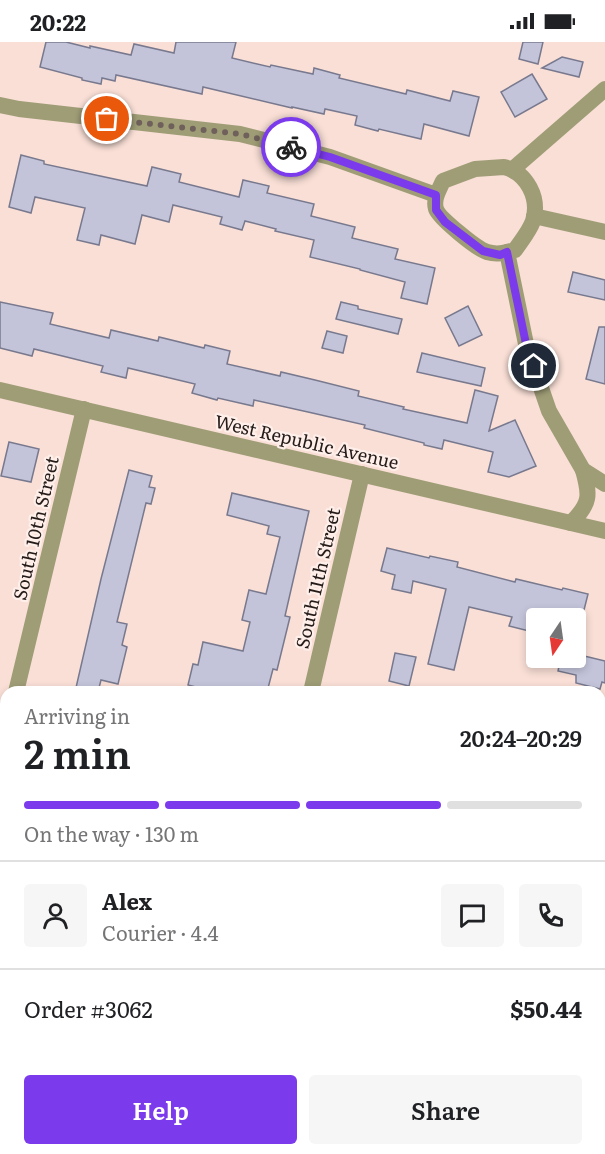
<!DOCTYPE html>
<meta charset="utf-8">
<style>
:root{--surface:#fff;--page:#f6f6f6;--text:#202124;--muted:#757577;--line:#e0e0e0;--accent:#7c3aed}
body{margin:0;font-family:Literata,serif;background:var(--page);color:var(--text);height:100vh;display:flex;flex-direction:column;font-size:22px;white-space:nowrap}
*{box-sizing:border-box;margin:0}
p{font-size:20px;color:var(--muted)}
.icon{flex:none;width:33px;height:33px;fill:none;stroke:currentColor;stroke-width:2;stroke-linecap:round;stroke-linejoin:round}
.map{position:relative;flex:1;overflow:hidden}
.side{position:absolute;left:0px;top:644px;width:606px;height:470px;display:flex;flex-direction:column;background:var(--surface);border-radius:18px 18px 0 0;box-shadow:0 3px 9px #0003}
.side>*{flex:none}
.needle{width:39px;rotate:193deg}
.controls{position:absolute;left:526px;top:566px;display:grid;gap:12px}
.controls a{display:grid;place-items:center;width:60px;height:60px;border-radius:6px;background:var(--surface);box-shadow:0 3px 9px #0003;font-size:30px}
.pin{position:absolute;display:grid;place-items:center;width:51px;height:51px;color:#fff;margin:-26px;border:3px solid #fff;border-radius:50%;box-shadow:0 2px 6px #0007}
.courier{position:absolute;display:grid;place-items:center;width:60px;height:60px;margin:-30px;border:4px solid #7c3aed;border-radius:50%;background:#fff;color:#222;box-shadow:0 2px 8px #0007}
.overview em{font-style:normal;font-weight:600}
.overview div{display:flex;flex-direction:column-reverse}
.overview{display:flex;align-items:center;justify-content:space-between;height:102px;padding:0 24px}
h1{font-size:39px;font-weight:600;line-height:45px}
.bar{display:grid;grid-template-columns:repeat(4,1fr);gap:9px 6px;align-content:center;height:72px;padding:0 24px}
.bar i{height:8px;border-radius:4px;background:var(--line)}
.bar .selected{background:var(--accent)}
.bar p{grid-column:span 4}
.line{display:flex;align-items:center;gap:15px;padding:0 24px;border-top:2px solid var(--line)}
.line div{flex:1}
.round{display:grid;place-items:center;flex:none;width:63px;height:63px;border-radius:6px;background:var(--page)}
.primary-button{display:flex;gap:12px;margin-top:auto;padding:12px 24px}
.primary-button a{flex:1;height:69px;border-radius:6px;background:var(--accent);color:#fff;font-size:24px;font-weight:600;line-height:69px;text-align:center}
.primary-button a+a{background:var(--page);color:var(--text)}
.status{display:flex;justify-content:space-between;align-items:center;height:42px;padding:0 30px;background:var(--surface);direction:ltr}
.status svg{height:16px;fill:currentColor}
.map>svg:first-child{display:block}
.building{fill:#c3c4da;stroke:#78798e;stroke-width:1.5}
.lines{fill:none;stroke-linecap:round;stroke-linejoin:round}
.minor{stroke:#9f9d76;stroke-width:16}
.tertiary{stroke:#9f9d76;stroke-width:16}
.done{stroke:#6f605b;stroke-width:6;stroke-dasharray:0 10.8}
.route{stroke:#7c3aed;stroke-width:8}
.labels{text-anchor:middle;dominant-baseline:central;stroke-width:4.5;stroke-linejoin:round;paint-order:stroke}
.street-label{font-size:18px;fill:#251c19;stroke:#ffefea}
</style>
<div class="status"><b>20:22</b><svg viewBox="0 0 49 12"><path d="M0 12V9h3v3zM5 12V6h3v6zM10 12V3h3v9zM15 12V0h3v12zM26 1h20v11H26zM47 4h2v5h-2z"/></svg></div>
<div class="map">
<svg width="605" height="1112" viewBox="0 0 605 1112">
<rect width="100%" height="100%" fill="#f9dfd6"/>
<g class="building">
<path d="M 46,0 L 66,0 L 90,6 L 90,4 L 131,13 L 134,2 L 174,11 L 176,0 L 236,0 L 232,16 L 270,25 L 271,23 L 313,32 L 314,26 L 340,33 L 339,36 L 406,52 L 407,48 L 450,59 L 453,49 L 479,55 L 469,94 L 424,82 L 421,97 L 379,87 L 378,89 L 355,83 L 357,74 L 325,67 L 324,72 L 292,65 L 292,66 L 203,45 L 202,52 L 116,33 L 115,39 L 102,36 L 101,42 L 82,38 L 82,36 L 40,25 Z"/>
<path d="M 523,0 L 543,0 L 538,22 L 519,17 Z"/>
<path d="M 562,15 L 583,20 L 579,35 L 542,26 Z"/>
<path d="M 532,32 L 547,57 L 515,75 L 501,50 Z"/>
<path d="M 21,113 L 44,119 L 44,122 L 147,144 L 152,125 L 181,132 L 179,140 L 239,155 L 243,138 L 269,144 L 267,151 L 314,162 L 311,174 L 355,185 L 352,196 L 398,207 L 395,217 L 435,226 L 427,262 L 401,256 L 405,240 L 360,228 L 360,227 L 310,215 L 314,198 L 275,189 L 276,187 L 245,179 L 242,188 L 220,182 L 222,175 L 173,163 L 169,180 L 142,173 L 135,202 L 101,193 L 99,203 L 77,198 L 85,166 L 35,155 L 31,171 L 9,165 Z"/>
<path d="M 573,230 L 605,238 L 605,258 L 568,250 Z"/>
<path d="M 0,260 L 53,271 L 50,282 L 109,296 L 111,288 L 158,299 L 159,295 L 204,306 L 205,303 L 230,309 L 227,322 L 280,334 L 281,330 L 315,338 L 359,349 L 358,354 L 404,365 L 403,367 L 467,381 L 475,348 L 498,354 L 489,389 L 515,378 L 536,424 L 509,435 L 488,430 L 493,410 L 444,398 L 442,407 L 424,403 L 424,401 L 364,386 L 365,383 L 308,370 L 254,358 L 253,364 L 218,356 L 217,358 L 192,351 L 195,342 L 128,326 L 126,336 L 101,330 L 103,324 L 34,307 L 32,314 L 0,306 Z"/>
<path d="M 341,260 L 358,264 L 358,267 L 402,277 L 398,292 L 336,277 Z"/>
<path d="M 468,264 L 482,293 L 459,304 L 445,276 Z"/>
<path d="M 599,285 L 605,285 L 605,342 L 586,337 Z"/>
<path d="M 327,289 L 347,294 L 343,311 L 322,306 Z"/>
<path d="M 422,311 L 485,326 L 481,344 L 417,330 Z"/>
<path d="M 9,400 L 39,407 L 31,440 L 1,434 Z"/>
<path d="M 129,428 L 152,434 L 149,445 L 155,446 L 151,462 L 146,461 L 117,580 L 127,582 L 122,603 L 127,605 L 118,642 L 101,638 L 98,650 L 75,650 L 101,537 Z"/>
<path d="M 232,451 L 309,469 L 285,574 L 290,575 L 277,628 L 273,627 L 267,650 L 215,650 L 188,643 L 193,622 L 198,623 L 203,600 L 243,609 L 250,580 L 242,578 L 249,548 L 266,552 L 280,495 L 267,492 L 269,484 L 227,473 Z"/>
<path d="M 387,506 L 429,516 L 430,514 L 458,520 L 457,525 L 515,540 L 516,537 L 562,548 L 563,546 L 588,552 L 582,576 L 537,576 L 537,591 L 509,584 L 512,575 L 469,565 L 454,628 L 428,622 L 446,547 L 413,539 L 411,551 L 392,547 L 395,533 L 381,529 Z"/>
<path d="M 395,611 L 416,615 L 409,644 L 389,639 Z"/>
<path d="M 576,612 L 605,619 L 605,641 L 602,640 L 600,647 L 576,641 L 576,633 L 558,629 L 561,615 L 576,615 Z"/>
</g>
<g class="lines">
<g class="minor">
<path d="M 0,63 L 19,67 L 240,92 L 330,115 L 436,153"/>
<path d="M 504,125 C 527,131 540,156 533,179 C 529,190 521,199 515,208 C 504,211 497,213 487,210 C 477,207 439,176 436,167 C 433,157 439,148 443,139 L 475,127 Z"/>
<path d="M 513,127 L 605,47"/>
<path d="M 534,174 L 605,190"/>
<path d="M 507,210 L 526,302 L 549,369 L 583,428 L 605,442"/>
<path d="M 571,481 C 591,461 590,453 583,428"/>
<path d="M 16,650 L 84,367"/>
<path d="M 311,650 L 362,432"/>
<path d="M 0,718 L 6,693"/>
<path d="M 0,967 L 6,968"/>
<path d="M 588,1107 L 605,1111"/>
<path d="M 200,1112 L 201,1107"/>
</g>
<path class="tertiary" d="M 0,348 L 605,489"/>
</g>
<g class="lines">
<path class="done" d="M 107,77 L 240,92 L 291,105"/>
<path class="route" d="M 291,105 L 330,115 L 436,153 L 436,168 L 445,180 L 483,209 L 500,213 L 507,210 L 526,302 L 534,324"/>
</g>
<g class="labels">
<g class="street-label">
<text transform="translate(307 399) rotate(13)">West Republic Avenue</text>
<text transform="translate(35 486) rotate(-77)">South 10th Street</text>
<text transform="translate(317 536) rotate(-77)">South 11th Street</text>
</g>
</g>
</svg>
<div class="controls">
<a><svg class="needle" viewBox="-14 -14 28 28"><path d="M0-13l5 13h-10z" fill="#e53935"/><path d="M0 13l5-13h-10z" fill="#757577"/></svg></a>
</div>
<div class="pin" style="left:107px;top:77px;background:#ea580c"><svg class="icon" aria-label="bag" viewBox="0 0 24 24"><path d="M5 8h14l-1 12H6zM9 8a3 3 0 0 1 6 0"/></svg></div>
<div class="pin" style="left:534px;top:324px;background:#1f2937"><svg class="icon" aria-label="home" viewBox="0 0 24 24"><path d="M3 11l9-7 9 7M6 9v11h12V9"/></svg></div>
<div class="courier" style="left:291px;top:105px"><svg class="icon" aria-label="bike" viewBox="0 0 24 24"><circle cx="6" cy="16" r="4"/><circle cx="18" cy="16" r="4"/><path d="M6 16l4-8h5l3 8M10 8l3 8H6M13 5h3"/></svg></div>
<section class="side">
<div class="overview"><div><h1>2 min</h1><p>Arriving in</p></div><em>20:24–20:29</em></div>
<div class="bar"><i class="selected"></i><i class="selected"></i><i class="selected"></i><i></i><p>On the way · 130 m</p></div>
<div class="line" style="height:108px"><a class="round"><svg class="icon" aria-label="person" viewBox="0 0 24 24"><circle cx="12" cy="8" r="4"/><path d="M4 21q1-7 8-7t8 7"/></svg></a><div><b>Alex</b><p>Courier · 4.4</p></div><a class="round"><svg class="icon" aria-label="chat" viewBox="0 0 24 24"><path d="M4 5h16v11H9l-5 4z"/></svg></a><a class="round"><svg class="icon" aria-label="phone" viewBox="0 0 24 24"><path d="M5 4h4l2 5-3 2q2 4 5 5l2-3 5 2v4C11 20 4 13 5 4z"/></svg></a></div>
<div class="line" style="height:78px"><div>Order #3062</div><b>$50.44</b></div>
<div class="primary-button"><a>Help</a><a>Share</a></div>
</section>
</div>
